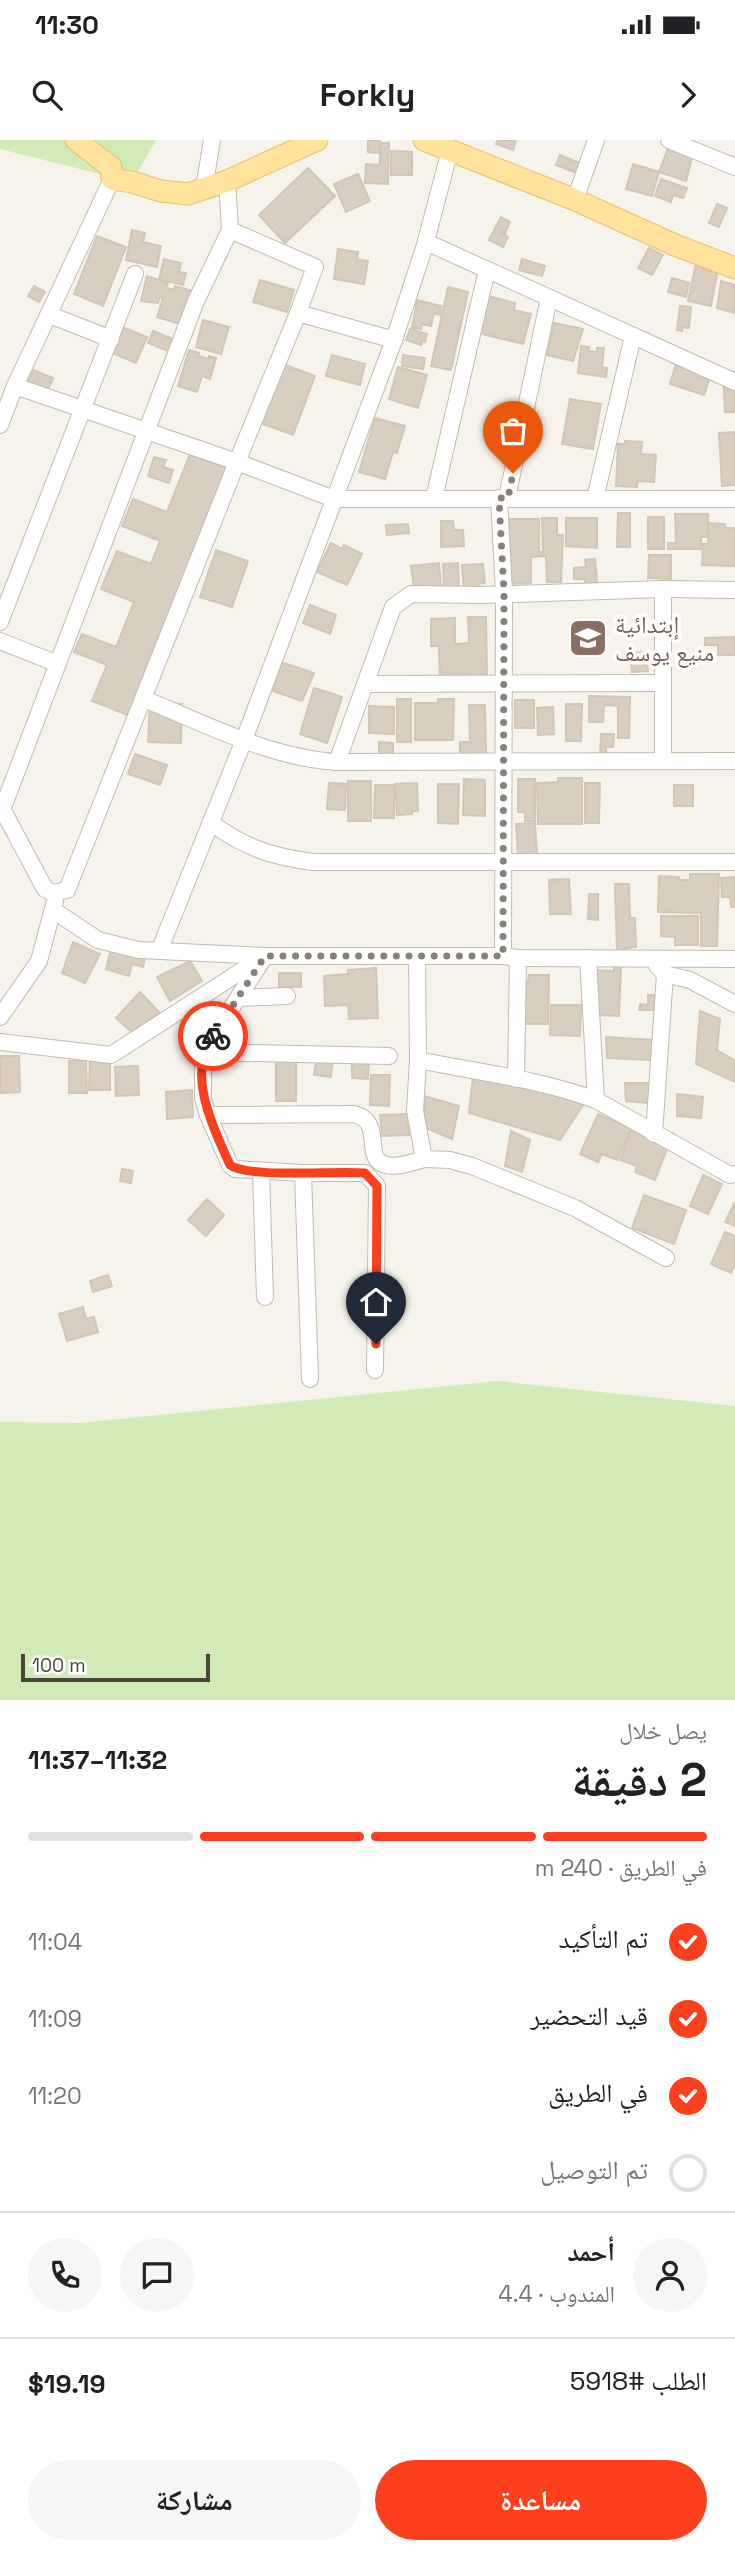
<!DOCTYPE html>
<html lang="ar">
<meta charset="utf-8">
<style>
:root{--surface:#fff;--page:#f6f6f6;--text:#202124;--muted:#757577;--line:#e0e0e0;--accent:#fc3f1d}
body{margin:0;font-family:"Space Grotesk","Noto Naskh Arabic",sans-serif;background:var(--page);color:var(--text);direction:rtl;height:100vh;display:flex;flex-direction:column;font-size:26px;white-space:nowrap}
*{box-sizing:border-box;margin:0}
p{font-size:23px;color:var(--muted)}
.icon{flex:none;width:38px;height:38px;fill:none;stroke:currentColor;stroke-width:2;stroke-linecap:round;stroke-linejoin:round}
.map{position:relative;height:1560px;overflow:hidden;direction:ltr}
.drawer{display:flex;flex-direction:column;background:var(--surface);flex:1}
.drawer>*{flex:none}
.scale{position:absolute;left:21px;bottom:18px;width:189px;box-sizing:border-box;padding-left:7px;border:4px solid #4b4439;border-top:0;font-size:19px;line-height:24px;white-space:nowrap;color:#4b4439;-webkit-text-stroke:5px #fff;paint-order:stroke}
.pin{position:absolute;display:grid;place-items:center;width:60px;height:60px;color:#fff;margin:-72px -30px;border-radius:50% 50% 50% 0;rotate:-45deg;box-shadow:0 0 7px #0007}
.pin .icon{rotate:45deg}
.courier{position:absolute;display:grid;place-items:center;width:70px;height:70px;margin:-35px;border:5px solid #fc3f1d;border-radius:50%;background:#fff;color:#222;box-shadow:0 2px 9px #0007}
.summary em{font-style:normal;font-weight:800}
.summary div{display:flex;flex-direction:column-reverse}
.summary{display:flex;align-items:center;justify-content:space-between;height:119px;padding:0 28px}
h1{font-size:46px;font-weight:800;line-height:52px}
.bar{display:grid;grid-template-columns:repeat(4,1fr);gap:10px 7px;align-content:center;height:84px;padding:0 28px}
.bar i{height:9px;border-radius:5px;background:var(--line)}
.bar .active{background:var(--accent)}
.bar p{grid-column:span 4}
.line{display:flex;align-items:center;gap:18px;padding:0 28px;border-top:2px solid var(--line)}
.line div{flex:1}
.round{display:grid;place-items:center;flex:none;width:74px;height:74px;border-radius:37px;background:var(--page)}
ol{padding:0 28px;list-style:none}
li{display:flex;align-items:center;gap:21px;height:77px}
li p{margin-inline-start:auto}
li .icon{padding:7px;border-radius:50%;background:var(--accent);color:#fff;stroke-width:4}
li:last-child{color:var(--muted)}
li i{width:38px;height:38px;border:4px solid var(--line);border-radius:50%}
.action{display:flex;gap:14px;margin-top:auto;padding:14px 28px}
.action a{flex:1;height:80px;border-radius:42px;background:var(--accent);color:#fff;font-size:28px;font-weight:800;line-height:80px;text-align:center}
.action a+a{background:var(--page);color:var(--text)}
.status{display:flex;justify-content:space-between;align-items:center;height:49px;padding:0 35px;background:var(--surface);direction:ltr}
.status svg{height:19px;fill:currentColor}
header{display:flex;justify-content:space-between;align-items:center;height:91px;padding:0 28px;background:var(--surface);font-size:32px;font-weight:800}
.map>svg:first-child{display:block}
.green{fill:#d2eab5}
.building{fill:#d8cfc1;stroke:#d3c7b4;stroke-width:2}
.lines{fill:none;stroke-linecap:round;stroke-linejoin:round}
.minor-casing{stroke:#c2bbae;stroke-width:18}
.major-casing{stroke:#e6c16a;stroke-width:23}
.minor{stroke:#fff;stroke-width:16}
.major{stroke:#ffe39c;stroke-width:21}
.done{stroke:#878178;stroke-width:7;stroke-dasharray:0 12.6}
.route{stroke:#fc3f1d;stroke-width:9}
.labels{text-anchor:middle;dominant-baseline:central;stroke-width:7;stroke-linejoin:round;paint-order:stroke}
.education-label{font-size:24px;fill:#785e54;stroke:#fff;text-anchor:start}
</style>
<div class="status"><b>11:30</b><svg viewBox="0 0 49 12"><path d="M0 12V9h3v3zM5 12V6h3v6zM10 12V3h3v9zM15 12V0h3v12zM26 1h20v11H26zM47 4h2v5h-2z"/></svg></div>
<header><svg class="icon" aria-label="forward" viewBox="0 0 24 24"><path d="M9 5l7 7-7 7"/></svg>Forkly<svg class="icon" aria-label="search" viewBox="0 0 24 24"><circle cx="10" cy="10" r="6"/><path d="M15 15l6 6"/></svg></header>
<div class="map">
<svg width="735" height="1560" viewBox="0 0 735 1560">
<rect width="100%" height="100%" fill="#f6f3ec"/>
<g class="green">
<path d="M 0,0 L 156,0 L 132,42 L 0,9 Z"/>
<path d="M 497,1241 L 735,1266 L 735,1560 L 0,1560 L 0,1282 L 79,1283 Z"/>
</g>
<g class="building">
<path d="M 368,0 L 380,0 L 379,13 L 368,12 Z"/>
<path d="M 498,0 L 516,0 L 513,10 L 496,4 Z"/>
<path d="M 380,3 L 389,3 L 388,44 L 365,43 L 366,24 L 380,25 Z"/>
<path d="M 669,6 L 693,14 L 686,41 L 659,32 Z"/>
<path d="M 391,11 L 412,12 L 412,35 L 391,35 Z"/>
<path d="M 560,15 L 580,23 L 576,33 L 556,25 Z"/>
<path d="M 633,24 L 659,32 L 652,56 L 626,49 Z"/>
<path d="M 308,28 L 335,56 L 285,103 L 259,75 Z"/>
<path d="M 358,34 L 370,61 L 346,72 L 334,44 Z"/>
<path d="M 661,39 L 687,48 L 683,58 L 673,55 L 671,62 L 655,56 Z"/>
<path d="M 717,64 L 727,68 L 719,87 L 709,83 Z"/>
<path d="M 501,77 L 510,82 L 505,93 L 501,92 L 508,97 L 503,107 L 489,100 Z"/>
<path d="M 132,90 L 145,93 L 143,102 L 161,106 L 157,127 L 126,120 Z"/>
<path d="M 97,96 L 126,107 L 103,166 L 74,154 Z"/>
<path d="M 649,108 L 663,115 L 652,135 L 638,128 Z"/>
<path d="M 338,109 L 358,112 L 357,119 L 368,121 L 364,144 L 334,139 Z"/>
<path d="M 164,119 L 181,123 L 179,132 L 186,133 L 183,145 L 159,139 Z"/>
<path d="M 522,119 L 545,126 L 542,136 L 519,130 Z"/>
<path d="M 697,119 L 705,121 L 703,130 L 710,131 L 711,124 L 719,125 L 711,166 L 688,161 Z"/>
<path d="M 147,136 L 168,143 L 166,148 L 174,150 L 175,146 L 192,151 L 180,184 L 157,177 L 163,158 L 160,157 L 158,163 L 141,161 Z"/>
<path d="M 672,138 L 689,143 L 686,157 L 668,152 Z"/>
<path d="M 260,140 L 294,150 L 287,172 L 253,162 Z"/>
<path d="M 721,141 L 735,145 L 734,173 L 717,168 Z"/>
<path d="M 34,146 L 45,152 L 39,162 L 28,156 Z"/>
<path d="M 448,147 L 468,152 L 451,230 L 431,226 Z"/>
<path d="M 488,156 L 515,163 L 514,170 L 531,174 L 523,204 L 478,193 Z"/>
<path d="M 417,160 L 441,166 L 440,175 L 434,173 L 431,186 L 422,184 L 421,189 L 412,188 Z"/>
<path d="M 680,166 L 691,167 L 689,188 L 683,187 L 682,191 L 677,190 Z"/>
<path d="M 203,180 L 229,187 L 221,214 L 196,207 Z"/>
<path d="M 554,183 L 583,189 L 573,221 L 547,215 Z"/>
<path d="M 122,187 L 147,197 L 136,223 L 112,213 Z"/>
<path d="M 410,189 L 427,194 L 425,202 L 422,201 L 421,205 L 406,200 Z"/>
<path d="M 153,191 L 173,199 L 168,211 L 148,203 Z"/>
<path d="M 581,206 L 589,207 L 588,211 L 597,212 L 597,208 L 604,208 L 602,227 L 607,228 L 606,237 L 578,233 Z"/>
<path d="M 189,210 L 199,213 L 198,216 L 208,219 L 209,216 L 216,218 L 210,239 L 202,236 L 197,252 L 178,246 Z"/>
<path d="M 332,215 L 365,224 L 360,245 L 326,236 Z"/>
<path d="M 403,215 L 425,218 L 423,229 L 402,226 Z"/>
<path d="M 678,217 L 713,228 L 704,255 L 670,244 Z"/>
<path d="M 283,224 L 315,236 L 293,295 L 260,283 Z"/>
<path d="M 398,227 L 427,235 L 418,268 L 389,259 Z"/>
<path d="M 33,230 L 53,238 L 46,255 L 26,246 Z"/>
<path d="M 723,232 L 735,232 L 735,272 L 725,272 Z"/>
<path d="M 570,259 L 601,264 L 593,309 L 562,304 Z"/>
<path d="M 375,278 L 405,286 L 397,313 L 393,312 L 385,339 L 359,332 Z"/>
<path d="M 735,292 L 735,345 L 722,346 L 719,293 Z"/>
<path d="M 625,301 L 642,302 L 641,314 L 656,315 L 654,342 L 637,341 L 637,347 L 616,346 L 618,304 L 625,304 Z"/>
<path d="M 190,314 L 229,329 L 130,576 L 92,561 L 107,525 L 74,512 L 82,494 L 116,507 L 134,462 L 101,449 L 117,411 L 151,424 L 160,401 L 122,386 L 133,359 L 167,372 Z"/>
<path d="M 154,317 L 166,320 L 163,327 L 173,330 L 169,343 L 148,336 Z"/>
<path d="M 618,373 L 630,373 L 630,407 L 617,407 Z"/>
<path d="M 675,374 L 708,374 L 708,397 L 701,397 L 701,409 L 668,409 L 668,403 L 676,403 Z"/>
<rect x="648" y="377" width="16" height="32"/>
<path d="M 542,378 L 557,378 L 557,395 L 563,395 L 561,442 L 547,442 L 546,416 L 531,417 L 531,443 L 510,444 L 509,379 L 539,379 L 539,412 L 543,412 Z"/>
<path d="M 566,378 L 597,378 L 597,408 L 566,406 Z"/>
<path d="M 441,381 L 453,381 L 454,390 L 463,390 L 464,406 L 441,407 Z"/>
<path d="M 709,383 L 725,384 L 725,388 L 735,388 L 735,426 L 702,425 L 703,404 L 708,404 Z"/>
<path d="M 408,384 L 409,393 L 387,395 L 386,385 Z"/>
<path d="M 331,403 L 342,409 L 344,405 L 362,414 L 347,445 L 317,432 Z"/>
<path d="M 216,410 L 248,421 L 232,467 L 200,457 Z"/>
<path d="M 649,415 L 671,415 L 671,439 L 648,438 Z"/>
<path d="M 595,419 L 597,442 L 585,443 L 585,439 L 574,439 L 574,428 L 586,427 L 585,420 Z"/>
<path d="M 439,423 L 441,447 L 414,450 L 411,426 Z"/>
<path d="M 458,423 L 459,448 L 444,448 L 443,424 Z"/>
<path d="M 483,424 L 485,443 L 478,444 L 479,451 L 464,452 L 462,425 Z"/>
<path d="M 310,465 L 336,475 L 330,494 L 303,483 Z"/>
<path d="M 468,477 L 486,477 L 487,539 L 440,540 L 439,506 L 431,506 L 431,479 L 455,478 L 455,504 L 469,503 Z"/>
<path d="M 734,497 L 735,515 L 718,515 L 718,505 L 705,505 L 705,498 Z"/>
<path d="M 647,512 L 648,531 L 632,532 L 630,513 Z"/>
<path d="M 281,522 L 314,533 L 302,561 L 273,551 Z"/>
<path d="M 314,548 L 342,557 L 327,603 L 300,594 Z"/>
<path d="M 589,556 L 630,557 L 629,598 L 618,598 L 618,566 L 604,565 L 603,582 L 589,582 Z"/>
<rect x="397" y="559" width="14" height="43"/>
<path d="M 438,559 L 454,559 L 453,600 L 415,600 L 415,563 L 438,563 Z"/>
<rect x="515" y="560" width="19" height="28"/>
<path d="M 150,562 L 182,564 L 181,603 L 148,602 Z"/>
<path d="M 566,564 L 582,564 L 581,601 L 566,601 Z"/>
<path d="M 469,565 L 485,565 L 486,614 L 460,614 L 460,602 L 470,602 Z"/>
<path d="M 369,566 L 394,567 L 394,594 L 369,593 Z"/>
<path d="M 553,567 L 554,594 L 538,595 L 537,568 Z"/>
<path d="M 601,594 L 614,594 L 613,607 L 606,607 L 606,615 L 600,615 Z"/>
<path d="M 379,602 L 393,603 L 393,616 L 379,616 Z"/>
<path d="M 135,614 L 167,625 L 160,645 L 128,634 Z"/>
<path d="M 558,638 L 582,638 L 582,684 L 538,684 L 537,643 L 558,642 Z"/>
<path d="M 464,639 L 485,640 L 485,676 L 463,675 Z"/>
<path d="M 518,639 L 535,639 L 535,681 L 525,681 L 525,672 L 518,672 Z"/>
<rect x="348" y="641" width="23" height="40"/>
<path d="M 329,643 L 346,644 L 345,670 L 327,669 Z"/>
<path d="M 417,643 L 418,671 L 412,671 L 412,674 L 397,675 L 395,644 Z"/>
<path d="M 585,643 L 600,643 L 599,683 L 585,683 Z"/>
<path d="M 438,644 L 459,644 L 458,684 L 438,683 Z"/>
<path d="M 375,645 L 394,645 L 394,678 L 374,678 Z"/>
<rect x="674" y="645" width="19" height="21"/>
<path d="M 535,683 L 537,715 L 518,716 L 516,684 Z"/>
<path d="M 690,734 L 719,734 L 717,806 L 701,806 L 701,773 L 658,772 L 659,736 L 679,737 L 679,740 L 690,740 Z"/>
<path d="M 735,737 L 735,767 L 731,767 L 730,757 L 722,757 L 721,738 Z"/>
<path d="M 569,739 L 571,774 L 550,774 L 549,740 Z"/>
<path d="M 615,744 L 629,744 L 630,778 L 635,778 L 636,807 L 626,808 L 626,810 L 617,811 Z"/>
<path d="M 589,754 L 598,754 L 598,780 L 588,779 Z"/>
<path d="M 661,776 L 698,776 L 698,805 L 675,805 L 675,797 L 661,796 Z"/>
<path d="M 73,802 L 100,814 L 85,843 L 62,833 Z"/>
<path d="M 111,809 L 145,818 L 143,827 L 132,824 L 129,836 L 106,829 Z"/>
<path d="M 190,821 L 202,841 L 170,861 L 157,837 Z"/>
<path d="M 614,825 L 621,825 L 619,876 L 592,875 L 594,830 L 614,831 Z"/>
<path d="M 376,828 L 378,878 L 349,879 L 348,865 L 325,866 L 324,836 L 348,834 L 348,830 Z"/>
<rect x="279" y="833" width="22" height="14"/>
<path d="M 529,835 L 549,835 L 548,884 L 520,884 L 521,841 L 528,842 Z"/>
<path d="M 140,852 L 160,873 L 133,893 L 116,878 Z"/>
<path d="M 648,855 L 657,855 L 657,870 L 639,870 L 640,864 L 648,865 Z"/>
<path d="M 551,865 L 581,865 L 580,896 L 550,895 Z"/>
<path d="M 700,871 L 720,879 L 717,910 L 735,921 L 735,942 L 696,924 Z"/>
<path d="M 606,897 L 653,900 L 651,920 L 607,918 Z"/>
<path d="M 317,915 L 333,917 L 331,937 L 314,935 Z"/>
<path d="M 0,916 L 19,916 L 20,952 L 0,953 Z"/>
<path d="M 90,918 L 110,918 L 110,950 L 89,950 Z"/>
<path d="M 69,921 L 86,921 L 87,953 L 69,953 Z"/>
<rect x="276" y="921" width="20" height="40"/>
<path d="M 352,921 L 369,922 L 368,939 L 352,938 Z"/>
<path d="M 138,926 L 139,955 L 116,956 L 115,927 Z"/>
<path d="M 371,935 L 390,935 L 389,966 L 370,965 Z"/>
<path d="M 473,936 L 540,949 L 583,965 L 560,1000 L 469,973 Z"/>
<path d="M 625,943 L 651,943 L 648,963 L 626,961 Z"/>
<path d="M 192,950 L 193,977 L 167,979 L 166,952 Z"/>
<path d="M 677,954 L 703,957 L 701,978 L 677,976 Z"/>
<path d="M 424,956 L 459,966 L 452,999 L 426,988 Z"/>
<path d="M 408,974 L 409,995 L 382,996 L 380,975 Z"/>
<path d="M 598,974 L 631,988 L 617,1020 L 602,1014 L 598,1022 L 580,1014 Z"/>
<path d="M 511,991 L 530,1000 L 522,1032 L 505,1026 Z"/>
<path d="M 631,991 L 669,1004 L 655,1040 L 635,1032 L 637,1026 L 620,1020 Z"/>
<path d="M 122,1029 L 133,1031 L 131,1043 L 120,1041 Z"/>
<path d="M 703,1035 L 722,1044 L 708,1074 L 690,1066 Z"/>
<path d="M 644,1055 L 686,1070 L 674,1104 L 632,1088 Z"/>
<path d="M 207,1059 L 224,1075 L 206,1096 L 188,1080 Z"/>
<path d="M 735,1062 L 735,1086 L 725,1082 Z"/>
<path d="M 725,1092 L 735,1096 L 735,1123 L 731,1133 L 711,1124 Z"/>
<path d="M 108,1135 L 112,1146 L 93,1152 L 90,1141 Z"/>
<path d="M 83,1167 L 86,1179 L 94,1177 L 98,1192 L 67,1201 L 59,1174 Z"/>
</g>
<g class="lines">
<defs>
<g id="minor">
<path d="M 669,0 L 735,27"/>
<path d="M 204,49 L 212,0"/>
<path d="M 575,60 L 596,0"/>
<path d="M 426,102 L 735,242"/>
<path d="M 298,173 L 394,200"/>
<path d="M 50,175 L 111,199"/>
<path d="M 15,246 L 237,322 L 334,359 L 735,359"/>
<path d="M 0,285 L 15,246 L 112,39"/>
<path d="M 434,358 L 487,130"/>
<path d="M 499,358 L 504,453 L 503,816"/>
<path d="M 507,358 L 549,158"/>
<path d="M 595,359 L 633,196"/>
<path d="M 663,449 L 663,621"/>
<path d="M 0,482 L 135,134"/>
<path d="M 0,501 L 58,524"/>
<path d="M 367,544 L 663,543"/>
<path d="M 144,559 C 206,584 270,618 337,622 L 735,621"/>
<path d="M 337,622 L 393,467 L 411,454 L 482,455 L 663,449 L 735,450"/>
<path d="M 0,665 L 45,749 L 53,753 L 67,750 L 237,322 L 298,173 L 315,127 L 230,90"/>
<path d="M 2,670 L 196,161 L 230,90 L 227,41"/>
<path d="M 211,683 C 246,708 272,717 314,722 L 735,722"/>
<path d="M 53,770 L 98,800 L 139,810 L 265,816 L 503,816 L 518,818 L 735,819"/>
<path d="M 159,811 L 244,600 L 394,200 L 425,105 L 450,10"/>
<path d="M 265,816 L 203,912 L 203,959 L 208,975 L 354,974 C 386,982 361,1019 386,1025 C 398,1028 413,1022 424,1019"/>
<path d="M 417,816 L 418,920 L 415,971 L 424,1019 L 450,1020 L 472,1026 L 575,1068 L 666,1118"/>
<path d="M 588,818 L 596,960"/>
<path d="M 657,826 L 665,834 L 690,840 L 735,864"/>
<path d="M 239,858 L 287,856"/>
<path d="M 0,877 L 39,821 L 55,761"/>
<path d="M 0,902 L 111,915 L 260,819"/>
<path d="M 203,912 L 389,916"/>
<path d="M 418,920 C 477,932 539,939 596,960 L 730,1035 L 735,1034"/>
<path d="M 516,939 L 518,818"/>
<path d="M 208,975 L 230,1025 L 235,1029 L 303,1033 L 365,1033 L 377,1046 L 375,1230"/>
<path d="M 654,994 L 665,834"/>
<path d="M 261,1032 L 265,1157"/>
<path d="M 303,1033 L 310,1239"/>
</g>
<g id="major">
<path d="M 76,0 L 111,27 L 112,39 L 132,42 L 161,51 L 188,54 L 227,41 L 317,0"/>
<path d="M 424,0 L 573,59 L 675,105 L 735,128"/>
</g>
</defs>
<use href="#minor" class="minor-casing"/>
<use href="#major" class="major-casing"/>
<use href="#minor" class="minor"/>
<use href="#major" class="major"/>
</g>
<g class="lines">
<path class="done" d="M 213,896 L 265,816 L 503,816 L 504,453 L 499,358 L 508,358 L 513,333"/>
<path class="route" d="M 213,896 C 186,934 213,987 230,1025 C 250,1039 336,1030 365,1033 L 377,1046 L 376,1204"/>
</g>
<defs>
<symbol id="school-square" viewBox="-11 -11 22 22"><rect x="-9" y="-9" width="18" height="18" rx="4" fill="#8d6e63" stroke="#fff"/><path d="M0-5L7-2L0 1L-7-2ZM-4 1L0 2.5L4 1V4Q0 6-4 4Z" fill="#fff"/></symbol>
</defs>
<g fill-rule="evenodd">
<use href="#school-square" x="566" y="476" width="44" height="44"/>
</g>
<g class="labels">
<g class="education-label">
<text x="615" y="484">إبتدائية<tspan x="615" dy="28">منيع يوسف</tspan></text>
</g>
</g>
</svg>
<div class="scale">100 m</div>
<div class="pin" style="left:513px;top:333px;background:#ea580c"><svg class="icon" aria-label="bag" viewBox="0 0 24 24"><path d="M5 8h14l-1 12H6zM9 8a3 3 0 0 1 6 0"/></svg></div>
<div class="pin" style="left:376px;top:1204px;background:#1f2937"><svg class="icon" aria-label="home" viewBox="0 0 24 24"><path d="M3 11l9-7 9 7M6 9v11h12V9"/></svg></div>
<div class="courier" style="left:213px;top:896px"><svg class="icon" aria-label="bike" viewBox="0 0 24 24"><circle cx="6" cy="16" r="4"/><circle cx="18" cy="16" r="4"/><path d="M6 16l4-8h5l3 8M10 8l3 8H6M13 5h3"/></svg></div>
</div>
<section class="drawer">
<div class="summary"><div><h1>2 دقيقة</h1><p>يصل خلال</p></div><em>11:32–11:37</em></div>
<div class="bar"><i class="active"></i><i class="active"></i><i class="active"></i><i></i><p>في الطريق · 240 m</p></div>
<ol>
<li><svg class="icon" aria-label="check" viewBox="0 0 24 24"><path d="M5 12l5 5 9-10"/></svg>تم التأكيد<p>11:04</p></li>
<li><svg class="icon" aria-label="check" viewBox="0 0 24 24"><path d="M5 12l5 5 9-10"/></svg>قيد التحضير<p>11:09</p></li>
<li><svg class="icon" aria-label="check" viewBox="0 0 24 24"><path d="M5 12l5 5 9-10"/></svg>في الطريق<p>11:20</p></li>
<li><i></i>تم التوصيل</li>
</ol>
<div class="line" style="height:126px"><a class="round"><svg class="icon" aria-label="person" viewBox="0 0 24 24"><circle cx="12" cy="8" r="4"/><path d="M4 21q1-7 8-7t8 7"/></svg></a><div><b>أحمد</b><p>المندوب · 4.4</p></div><a class="round"><svg class="icon" aria-label="chat" viewBox="0 0 24 24"><path d="M4 5h16v11H9l-5 4z"/></svg></a><a class="round"><svg class="icon" aria-label="phone" viewBox="0 0 24 24"><path d="M5 4h4l2 5-3 2q2 4 5 5l2-3 5 2v4C11 20 4 13 5 4z"/></svg></a></div>
<div class="line" style="height:91px"><div>الطلب #5918</div><b>$19.19</b></div>
<div class="action"><a>مساعدة</a><a>مشاركة</a></div>
</section>
